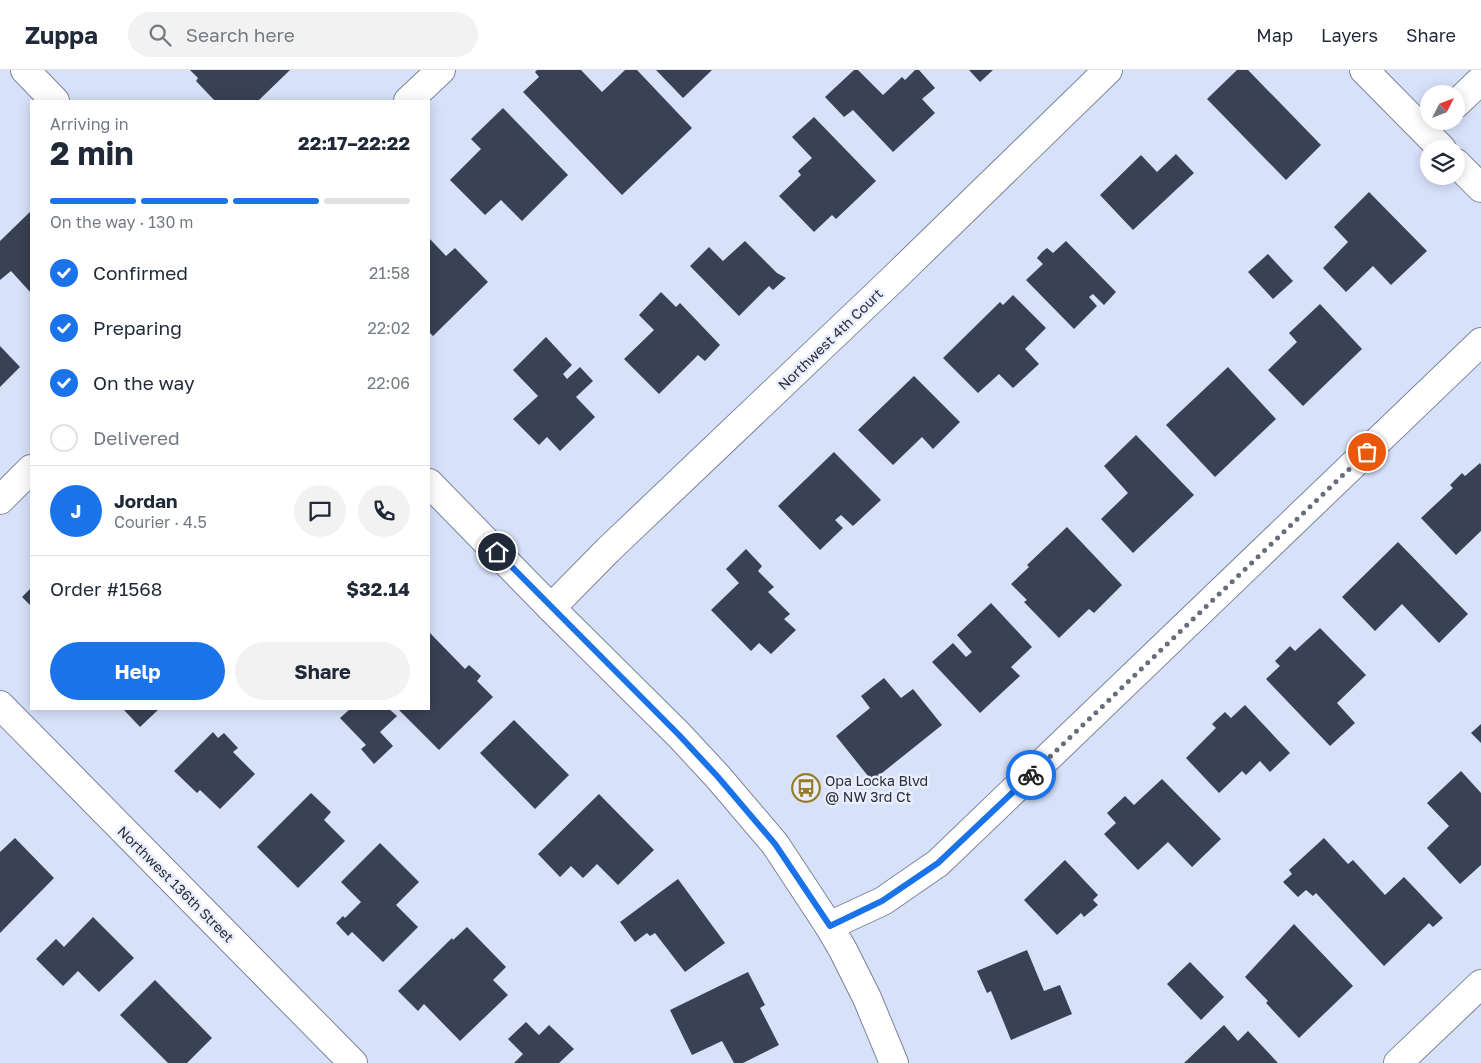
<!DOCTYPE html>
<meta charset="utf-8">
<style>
:root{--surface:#fff;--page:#f2f2f3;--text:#1f2937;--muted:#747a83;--line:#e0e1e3;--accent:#1a73e8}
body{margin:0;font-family:"Golos Text",sans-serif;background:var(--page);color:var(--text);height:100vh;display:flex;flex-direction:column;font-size:19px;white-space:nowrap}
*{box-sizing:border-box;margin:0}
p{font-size:16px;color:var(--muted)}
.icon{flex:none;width:28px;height:28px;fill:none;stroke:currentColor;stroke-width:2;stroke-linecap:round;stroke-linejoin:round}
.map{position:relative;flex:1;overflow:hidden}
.panel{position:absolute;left:30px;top:30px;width:400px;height:610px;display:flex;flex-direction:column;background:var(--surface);border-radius:0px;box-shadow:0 2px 12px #0003}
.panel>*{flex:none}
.needle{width:32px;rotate:48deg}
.fabs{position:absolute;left:1420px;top:15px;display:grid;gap:10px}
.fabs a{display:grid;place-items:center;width:45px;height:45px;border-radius:50%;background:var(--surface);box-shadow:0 2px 12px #0003;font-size:25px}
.pin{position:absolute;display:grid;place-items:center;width:42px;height:42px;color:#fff;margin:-21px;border:2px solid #fff;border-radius:50%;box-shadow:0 1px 5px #0007}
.courier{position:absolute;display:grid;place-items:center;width:50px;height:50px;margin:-25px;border:4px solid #1a73e8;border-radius:50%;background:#fff;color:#222;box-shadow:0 1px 6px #0007}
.summary em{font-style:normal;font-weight:700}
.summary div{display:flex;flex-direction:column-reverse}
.summary{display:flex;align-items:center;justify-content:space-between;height:85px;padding:0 20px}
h1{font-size:32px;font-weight:700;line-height:38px}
.bar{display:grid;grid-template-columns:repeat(4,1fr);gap:8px 5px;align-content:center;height:60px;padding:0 20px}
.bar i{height:6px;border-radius:4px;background:var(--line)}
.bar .current{background:var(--accent)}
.bar p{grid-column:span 4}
.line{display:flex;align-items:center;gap:12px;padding:0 20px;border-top:1px solid var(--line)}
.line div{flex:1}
.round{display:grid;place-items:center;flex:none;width:52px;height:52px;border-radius:26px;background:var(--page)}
ol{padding:0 20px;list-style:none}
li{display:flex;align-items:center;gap:15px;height:55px}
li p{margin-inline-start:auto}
li .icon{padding:5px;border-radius:50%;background:var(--accent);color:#fff;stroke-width:4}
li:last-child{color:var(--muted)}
li i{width:28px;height:28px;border:2px solid var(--line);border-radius:50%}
.cta{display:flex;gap:10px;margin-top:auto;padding:10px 20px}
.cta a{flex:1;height:58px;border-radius:30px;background:var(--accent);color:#fff;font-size:20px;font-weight:700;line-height:58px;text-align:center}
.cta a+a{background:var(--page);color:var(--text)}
header{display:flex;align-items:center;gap:30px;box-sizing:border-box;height:70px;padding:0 25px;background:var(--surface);border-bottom:1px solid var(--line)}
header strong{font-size:24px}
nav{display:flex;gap:28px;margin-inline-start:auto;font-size:18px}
.search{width:350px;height:45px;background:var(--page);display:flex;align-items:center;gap:12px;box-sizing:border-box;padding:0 18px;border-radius:28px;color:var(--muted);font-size:19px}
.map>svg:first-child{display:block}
.building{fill:#394154}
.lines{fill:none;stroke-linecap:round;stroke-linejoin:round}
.minor-casing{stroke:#7b859a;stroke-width:30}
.secondary-casing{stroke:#7b859a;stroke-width:30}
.minor{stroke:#fff;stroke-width:28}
.secondary{stroke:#fff;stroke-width:28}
.done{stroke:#676d7b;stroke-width:5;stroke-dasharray:0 9}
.route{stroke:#1a73e8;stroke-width:6}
.labels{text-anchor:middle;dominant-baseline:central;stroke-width:5;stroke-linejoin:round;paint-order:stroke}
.street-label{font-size:14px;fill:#2b2e37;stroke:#e8eefd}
.poi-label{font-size:14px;fill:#2b2e37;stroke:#e8eefd;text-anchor:start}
</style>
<header>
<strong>Zuppa</strong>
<div class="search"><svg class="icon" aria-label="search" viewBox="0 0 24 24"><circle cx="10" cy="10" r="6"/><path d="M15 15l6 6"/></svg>Search here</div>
<nav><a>Map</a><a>Layers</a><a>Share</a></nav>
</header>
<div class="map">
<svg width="1481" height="993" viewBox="0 0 1481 993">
<rect width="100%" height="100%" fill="#d7e1f9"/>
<g class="building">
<path d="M 190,0 L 290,0 L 258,31 L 215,31 L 196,11 L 198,8 Z"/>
<path d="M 537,0 L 581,0 L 602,22 L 625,0 L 637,0 L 692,58 L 622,125 L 523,22 L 539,7 L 535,2 Z"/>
<path d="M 656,0 L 712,0 L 683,28 Z"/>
<path d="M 854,0 L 858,0 L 883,25 L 902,7 L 905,10 L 915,0 L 919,0 L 935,18 L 922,29 L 935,43 L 893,82 L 853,40 L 844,47 L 825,27 Z"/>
<path d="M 969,0 L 993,0 L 980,12 Z"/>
<path d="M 1237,0 L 1248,0 L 1321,75 L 1286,110 L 1207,29 Z"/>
<path d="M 503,38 L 568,105 L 522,151 L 501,130 L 485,145 L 450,110 L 481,79 L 471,69 Z"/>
<path d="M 814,47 L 876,111 L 836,149 L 832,145 L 814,162 L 779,126 L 801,105 L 798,101 L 812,88 L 792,67 Z"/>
<path d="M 1176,84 L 1194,103 L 1133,160 L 1100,125 L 1141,85 L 1157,102 Z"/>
<path d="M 1369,122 L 1427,181 L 1391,215 L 1373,196 L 1346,222 L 1323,198 L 1348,172 L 1334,157 Z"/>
<path d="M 31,141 L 31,223 L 11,201 L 0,210 L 0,171 Z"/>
<path d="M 429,168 L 446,186 L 455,178 L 488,212 L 433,266 L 429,262 Z"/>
<path d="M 745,171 L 777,203 L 786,208 L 773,220 L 769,216 L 739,246 L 690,196 L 709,177 L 723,191 Z"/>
<path d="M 1066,171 L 1116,222 L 1104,235 L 1093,224 L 1089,227 L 1097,236 L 1074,259 L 1026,210 L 1043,194 L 1037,188 L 1042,182 L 1047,178 L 1053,183 Z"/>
<path d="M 1268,184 L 1293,211 L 1273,229 L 1248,202 Z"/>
<path d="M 661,222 L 676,237 L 680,233 L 720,275 L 705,291 L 698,285 L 659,324 L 624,289 L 654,260 L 639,245 Z"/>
<path d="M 1013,225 L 1046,258 L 1025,279 L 1039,294 L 1013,318 L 999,304 L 978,323 L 943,288 L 1000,232 L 1003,235 Z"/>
<path d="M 1320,234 L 1362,279 L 1303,336 L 1268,300 L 1297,272 L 1289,263 Z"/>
<path d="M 546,267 L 572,295 L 563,304 L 567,309 L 580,297 L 593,311 L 576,327 L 595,347 L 560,381 L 547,367 L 539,375 L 513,349 L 538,326 L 513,300 Z"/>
<path d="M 0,276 L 20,297 L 0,317 Z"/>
<path d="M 1228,297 L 1276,349 L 1215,407 L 1166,355 Z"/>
<path d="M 914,306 L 960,352 L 933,379 L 922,367 L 893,395 L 858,360 Z"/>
<path d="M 1136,365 L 1194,425 L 1133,483 L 1101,449 L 1128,423 L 1104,396 Z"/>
<path d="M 834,382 L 881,430 L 853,456 L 841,445 L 835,450 L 843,458 L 820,480 L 778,436 Z"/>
<path d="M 1480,393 L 1481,395 L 1481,461 L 1456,485 L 1421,448 L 1453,418 L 1450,415 L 1462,403 L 1465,406 Z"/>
<path d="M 1067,457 L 1122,515 L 1094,543 L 1089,539 L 1059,568 L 1024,532 L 1027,530 L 1011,514 L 1029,497 L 1027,495 Z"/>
<path d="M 1398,472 L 1468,544 L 1439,573 L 1402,534 L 1375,561 L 1342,527 Z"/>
<path d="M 746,479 L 762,496 L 758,501 L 774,517 L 768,522 L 790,544 L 784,549 L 796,560 L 771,584 L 759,573 L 751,581 L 711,540 L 739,513 L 726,499 Z"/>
<path d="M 31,518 L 31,536 L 22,527 Z"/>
<path d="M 991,533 L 1032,577 L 1011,597 L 1020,606 L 980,643 L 932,592 L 953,573 L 966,587 L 972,582 L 957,565 Z"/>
<path d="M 1320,558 L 1366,605 L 1337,633 L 1355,653 L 1330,676 L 1266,609 L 1280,596 L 1275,591 L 1290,576 L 1295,581 Z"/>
<path d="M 429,562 L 465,599 L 469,595 L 481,606 L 477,611 L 493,627 L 439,680 L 399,640 L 401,639 L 429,639 Z"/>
<path d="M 884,608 L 901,628 L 913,619 L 942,655 L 872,711 L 836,666 L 870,638 L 861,626 Z"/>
<path d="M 1245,635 L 1290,683 L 1270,702 L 1260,691 L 1246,705 L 1242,701 L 1219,723 L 1186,688 L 1216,658 L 1212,654 L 1225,642 L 1231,648 Z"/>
<path d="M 123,639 L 159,639 L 140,657 Z"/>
<path d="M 350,639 L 389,639 L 397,646 L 380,662 L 393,676 L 374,694 L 361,679 L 366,675 L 340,648 Z"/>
<path d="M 514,650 L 569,705 L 535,739 L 480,683 Z"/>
<path d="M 1481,654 L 1481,673 L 1471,663 Z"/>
<path d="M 213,662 L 218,668 L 224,663 L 238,678 L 233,682 L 255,704 L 220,739 L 200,720 L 197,723 L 174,701 Z"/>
<path d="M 1461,701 L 1481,723 L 1481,795 L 1460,814 L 1427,778 L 1449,756 L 1427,733 Z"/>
<path d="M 1162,709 L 1221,769 L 1192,797 L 1168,772 L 1138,800 L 1104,764 L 1116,753 L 1107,743 L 1125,726 L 1134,735 Z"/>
<path d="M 311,723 L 331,742 L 324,750 L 345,771 L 298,818 L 257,777 Z"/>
<path d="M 599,724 L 654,780 L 618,815 L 597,794 L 583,808 L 571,796 L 560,807 L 538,784 Z"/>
<path d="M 15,768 L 54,808 L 0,863 L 0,782 Z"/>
<path d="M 1324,768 L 1348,794 L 1353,790 L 1385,825 L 1404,807 L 1443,848 L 1433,857 L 1429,853 L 1384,896 L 1316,823 L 1313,826 L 1306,820 L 1298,827 L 1283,812 L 1292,804 L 1289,800 Z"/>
<path d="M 380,773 L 419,812 L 396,835 L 418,857 L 383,892 L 352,862 L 348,866 L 336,853 L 343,846 L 345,848 L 361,832 L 341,812 Z"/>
<path d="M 1065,790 L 1098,825 L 1093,830 L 1098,835 L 1084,847 L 1081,843 L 1057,865 L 1024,830 Z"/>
<path d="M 678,809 L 725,873 L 685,902 L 655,863 L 650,866 L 647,863 L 635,872 L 620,852 Z"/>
<path d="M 93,847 L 134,888 L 99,922 L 78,901 L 63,916 L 36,889 L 56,869 L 64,877 Z"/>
<path d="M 1294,854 L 1353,916 L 1299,968 L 1266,933 L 1268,931 L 1245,907 Z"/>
<path d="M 467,857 L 506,897 L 493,910 L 508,925 L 460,971 L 424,934 L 418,941 L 398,921 L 452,868 L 453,870 Z"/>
<path d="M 1027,880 L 1044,921 L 1060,915 L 1072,944 L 1011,970 L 991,921 L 987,923 L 977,901 Z"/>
<path d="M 1190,892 L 1224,927 L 1201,950 L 1167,914 Z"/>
<path d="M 748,902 L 765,935 L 760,938 L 779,975 L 743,993 L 734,993 L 722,971 L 692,985 L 670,940 Z"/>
<path d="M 155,910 L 212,968 L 187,993 L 168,993 L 120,945 Z"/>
<path d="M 526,952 L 539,965 L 549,955 L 574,979 L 559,993 L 514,993 L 523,984 L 508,969 Z"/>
<path d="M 1224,955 L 1238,971 L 1248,961 L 1278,993 L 1184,993 Z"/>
</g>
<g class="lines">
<defs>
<g id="minor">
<path d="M 1364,0 L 1442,79"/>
<path d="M 408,31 L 441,0"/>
<path d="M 1456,34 L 1481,10"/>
<path d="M 1456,93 L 1481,118"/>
<path d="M 0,430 L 31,399"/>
<path d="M 551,538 L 608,480 L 892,210 L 1108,0"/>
<path d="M 0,635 L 353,993"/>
<path d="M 829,856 L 883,831 L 938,793 L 1481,272"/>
<path d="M 1398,993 L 1481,914"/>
</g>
<g id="secondary">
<path d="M 25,0 L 55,31"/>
<path d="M 429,413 L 551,538 L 679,665 L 718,707 L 775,774 L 829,856 L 843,880 L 867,928 L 894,993"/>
</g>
</defs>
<use href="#minor" class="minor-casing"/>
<use href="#secondary" class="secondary-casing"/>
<use href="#minor" class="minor"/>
<use href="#secondary" class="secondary"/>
</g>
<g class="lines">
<path class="done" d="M 1031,705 L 1367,382"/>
<path class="route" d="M 497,482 L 679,665 L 718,707 L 775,774 L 830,856 L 882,831 L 938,793 L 1031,705"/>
</g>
<defs>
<symbol id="bus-ring" viewBox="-11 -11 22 22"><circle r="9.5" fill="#e8eefd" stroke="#987b24" stroke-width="1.5"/><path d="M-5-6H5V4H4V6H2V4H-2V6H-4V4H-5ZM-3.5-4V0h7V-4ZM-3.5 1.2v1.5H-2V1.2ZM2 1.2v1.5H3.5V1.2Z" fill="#987b24"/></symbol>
</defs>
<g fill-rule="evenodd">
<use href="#bus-ring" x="790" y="702" width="32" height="32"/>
</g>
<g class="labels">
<g class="street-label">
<text transform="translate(830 269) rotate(-44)">Northwest 4th Court</text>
<text transform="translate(176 814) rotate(45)">Northwest 136th Street</text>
</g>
<g class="poi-label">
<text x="825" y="710">Opa Locka Blvd<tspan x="825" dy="16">@ NW 3rd Ct</tspan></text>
</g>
</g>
</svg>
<div class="fabs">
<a><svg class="needle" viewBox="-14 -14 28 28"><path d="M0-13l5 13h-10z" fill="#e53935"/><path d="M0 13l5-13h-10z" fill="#747a83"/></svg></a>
<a><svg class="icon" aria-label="layers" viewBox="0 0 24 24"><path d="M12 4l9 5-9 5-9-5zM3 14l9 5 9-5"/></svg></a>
</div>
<div class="pin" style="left:1367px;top:382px;background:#ea580c"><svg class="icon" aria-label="bag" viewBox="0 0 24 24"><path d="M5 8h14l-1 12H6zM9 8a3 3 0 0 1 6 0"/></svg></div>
<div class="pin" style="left:497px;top:482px;background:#1f2937"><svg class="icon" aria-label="home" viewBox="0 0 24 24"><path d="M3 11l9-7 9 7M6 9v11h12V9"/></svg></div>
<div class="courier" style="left:1031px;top:705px"><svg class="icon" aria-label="bike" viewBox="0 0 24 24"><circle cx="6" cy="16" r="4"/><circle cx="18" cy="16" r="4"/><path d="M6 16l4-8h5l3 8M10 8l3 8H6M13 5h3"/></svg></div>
<section class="panel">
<div class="summary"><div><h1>2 min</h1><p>Arriving in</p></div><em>22:17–22:22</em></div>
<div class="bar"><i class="current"></i><i class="current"></i><i class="current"></i><i></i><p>On the way · 130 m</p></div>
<ol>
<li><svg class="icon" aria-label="check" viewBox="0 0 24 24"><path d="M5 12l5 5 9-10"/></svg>Confirmed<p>21:58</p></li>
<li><svg class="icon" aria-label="check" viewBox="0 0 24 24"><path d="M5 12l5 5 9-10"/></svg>Preparing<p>22:02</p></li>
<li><svg class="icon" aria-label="check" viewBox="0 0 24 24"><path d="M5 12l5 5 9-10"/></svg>On the way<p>22:06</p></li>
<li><i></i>Delivered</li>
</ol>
<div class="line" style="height:90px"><b class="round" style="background:var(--accent);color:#fff">J</b><div><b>Jordan</b><p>Courier · 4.5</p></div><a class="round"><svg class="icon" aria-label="chat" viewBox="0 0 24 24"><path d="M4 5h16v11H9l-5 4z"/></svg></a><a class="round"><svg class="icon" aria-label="phone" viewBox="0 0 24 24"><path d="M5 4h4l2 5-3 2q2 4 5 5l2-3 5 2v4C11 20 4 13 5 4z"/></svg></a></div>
<div class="line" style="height:65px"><div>Order #1568</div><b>$32.14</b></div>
<div class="cta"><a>Help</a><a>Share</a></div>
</section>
</div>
